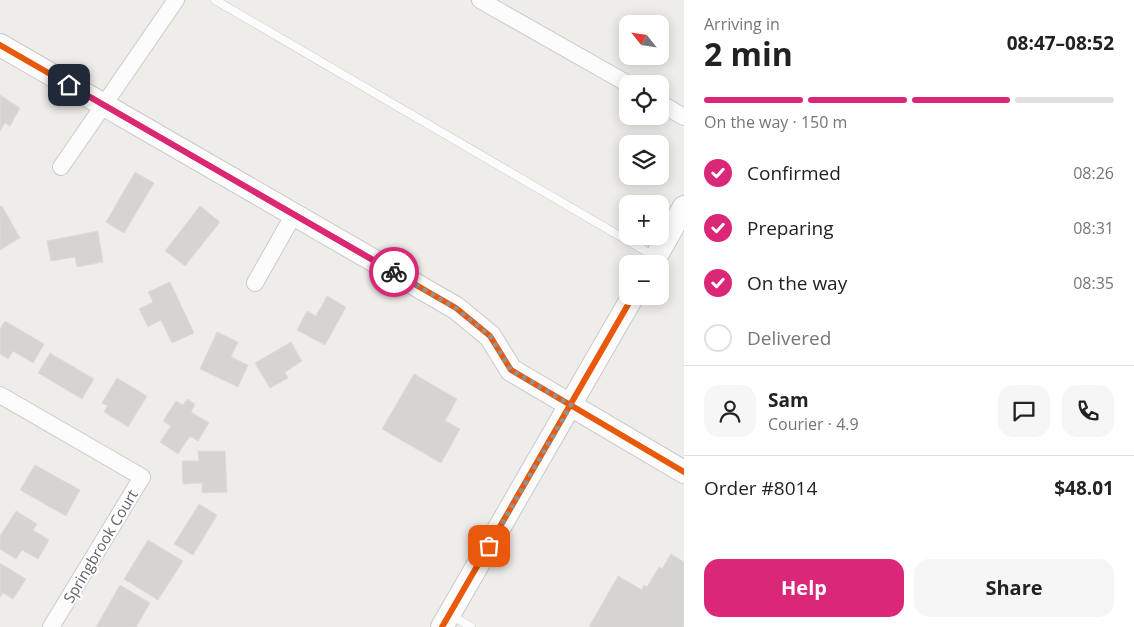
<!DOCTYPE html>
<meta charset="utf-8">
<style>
:root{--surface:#fff;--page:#f6f6f6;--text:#222;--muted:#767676;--line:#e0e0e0;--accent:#db2777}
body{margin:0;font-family:"Open Sans",sans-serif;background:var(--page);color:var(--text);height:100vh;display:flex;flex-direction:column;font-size:19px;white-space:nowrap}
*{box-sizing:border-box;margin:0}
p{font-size:16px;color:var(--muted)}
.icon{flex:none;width:28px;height:28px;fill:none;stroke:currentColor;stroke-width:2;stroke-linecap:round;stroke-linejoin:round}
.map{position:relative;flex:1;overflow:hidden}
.drawer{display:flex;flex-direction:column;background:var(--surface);width:450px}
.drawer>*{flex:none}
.needle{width:32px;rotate:300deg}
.controls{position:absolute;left:619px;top:15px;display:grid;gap:10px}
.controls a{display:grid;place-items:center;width:50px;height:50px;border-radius:10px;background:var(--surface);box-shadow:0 2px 12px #0003;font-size:25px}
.pin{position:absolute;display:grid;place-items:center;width:42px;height:42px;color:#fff;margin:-21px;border-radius:10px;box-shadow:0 2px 8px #0006}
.courier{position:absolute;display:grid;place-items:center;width:50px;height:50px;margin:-25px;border:4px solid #db2777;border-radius:50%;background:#fff;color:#222;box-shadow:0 1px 6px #0007}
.headline em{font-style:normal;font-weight:700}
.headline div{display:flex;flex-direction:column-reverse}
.headline{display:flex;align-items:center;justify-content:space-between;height:85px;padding:0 20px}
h1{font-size:32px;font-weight:700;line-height:38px}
.bar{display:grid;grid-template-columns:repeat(4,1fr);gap:8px 5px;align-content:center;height:60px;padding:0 20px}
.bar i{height:6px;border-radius:4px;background:var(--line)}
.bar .on{background:var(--accent)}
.bar p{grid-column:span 4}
.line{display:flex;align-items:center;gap:12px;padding:0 20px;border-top:1px solid var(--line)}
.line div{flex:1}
.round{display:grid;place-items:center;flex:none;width:52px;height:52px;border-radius:15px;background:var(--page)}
ol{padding:0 20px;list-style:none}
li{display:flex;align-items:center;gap:15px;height:55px}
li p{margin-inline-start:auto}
li .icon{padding:5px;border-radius:50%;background:var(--accent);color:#fff;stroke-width:4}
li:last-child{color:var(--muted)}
li i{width:28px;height:28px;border:2px solid var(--line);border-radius:50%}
.action{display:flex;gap:10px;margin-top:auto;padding:10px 20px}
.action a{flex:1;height:58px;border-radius:15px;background:var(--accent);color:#fff;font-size:20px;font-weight:700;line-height:58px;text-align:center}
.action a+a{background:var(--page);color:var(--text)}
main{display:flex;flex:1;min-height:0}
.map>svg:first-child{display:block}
.building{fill:#d5d4d2;stroke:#dedcd8}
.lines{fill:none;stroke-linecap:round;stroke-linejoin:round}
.lane-casing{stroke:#cacbcb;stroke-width:9}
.street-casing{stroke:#cacbcb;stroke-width:18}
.secondary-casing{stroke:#c9c9ca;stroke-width:24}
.lane{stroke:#fcfcfc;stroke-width:8}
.street{stroke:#fcfcfc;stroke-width:16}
.secondary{stroke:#fcfcfc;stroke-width:22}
.cycleway-casing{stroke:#fff;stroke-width:9}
.cycleway{stroke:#e8590c;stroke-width:6}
.done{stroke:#909394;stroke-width:5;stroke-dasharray:0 9}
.route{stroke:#db2777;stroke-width:6}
.labels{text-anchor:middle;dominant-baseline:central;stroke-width:4.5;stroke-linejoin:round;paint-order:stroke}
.street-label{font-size:15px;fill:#5e6267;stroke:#fff}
</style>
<main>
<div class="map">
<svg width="684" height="627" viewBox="0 0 684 627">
<rect width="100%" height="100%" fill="#eeede9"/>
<g class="building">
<path d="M 0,95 L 20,108 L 10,126 L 5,123 L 0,131 Z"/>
<path d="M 135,172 L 154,183 L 124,233 L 106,222 Z"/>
<path d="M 2,206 L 20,238 L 0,250 L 0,207 Z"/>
<path d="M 200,206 L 220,222 L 185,266 L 165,251 Z"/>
<path d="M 98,231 L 103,262 L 77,267 L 75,257 L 51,261 L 47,241 Z"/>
<path d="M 170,282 L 194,333 L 172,343 L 161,320 L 148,327 L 139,309 L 153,302 L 148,292 Z"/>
<path d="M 327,296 L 346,307 L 325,345 L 297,330 L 307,311 L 316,316 Z"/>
<path d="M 5,321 L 44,344 L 33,363 L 13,351 L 8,359 L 0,354 L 0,329 Z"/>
<path d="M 217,332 L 238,342 L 231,357 L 248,365 L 238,387 L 200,369 Z"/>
<path d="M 291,342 L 302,361 L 285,372 L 288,378 L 270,388 L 255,363 Z"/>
<path d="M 50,353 L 94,379 L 82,399 L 38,373 Z"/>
<path d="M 414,374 L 457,399 L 445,421 L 460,429 L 441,463 L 382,429 Z"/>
<path d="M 117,378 L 147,396 L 128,427 L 104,412 L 108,406 L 102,403 Z"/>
<path d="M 187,399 L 195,404 L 191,412 L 209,423 L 198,441 L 190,436 L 178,454 L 160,442 L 171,426 L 163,421 L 176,401 L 183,405 Z"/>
<path d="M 198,451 L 225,451 L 227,492 L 202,493 L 202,483 L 183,484 L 182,461 L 199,461 Z"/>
<path d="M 35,465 L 80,490 L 66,516 L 20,490 Z"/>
<path d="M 199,504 L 217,515 L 193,555 L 174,544 Z"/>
<path d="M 16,511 L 37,524 L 33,530 L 49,540 L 38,559 L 22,550 L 16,559 L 0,549 L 0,536 Z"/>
<path d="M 148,540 L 183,561 L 158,600 L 124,579 Z"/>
<path d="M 671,554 L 684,562 L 684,627 L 589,627 L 618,576 L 642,590 L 644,585 L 647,587 L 659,567 L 662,569 Z"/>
<path d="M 0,563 L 26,579 L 13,599 L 3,593 L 0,597 Z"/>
<path d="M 120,585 L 150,603 L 136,627 L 96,627 Z"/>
</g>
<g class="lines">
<defs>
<g id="lane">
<path d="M 215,0 L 654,256"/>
<path d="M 451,615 L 471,627"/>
</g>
<g id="street">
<path d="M 480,0 L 628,84"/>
<path d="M 660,103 L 684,117"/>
<path d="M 61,167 L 176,0"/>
<path d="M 255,283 L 294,214"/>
<path d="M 0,395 L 142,477 L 51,627"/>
</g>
<g id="secondary">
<path d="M 0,45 L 456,308 L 490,336 L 511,370 L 684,472"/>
<path d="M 652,264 L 684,207"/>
<path d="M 442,627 L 633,296"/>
</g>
</defs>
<use href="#lane" class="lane-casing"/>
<use href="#street" class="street-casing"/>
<use href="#secondary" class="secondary-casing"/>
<use href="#lane" class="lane"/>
<use href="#street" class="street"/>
<use href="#secondary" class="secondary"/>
<defs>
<g id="cycleway">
<path d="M 0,45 L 456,308 L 490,336 L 511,370 L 684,472"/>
<path d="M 442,627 L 633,296"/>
</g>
</defs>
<use href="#cycleway" class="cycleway-casing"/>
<use href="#cycleway" class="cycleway"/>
</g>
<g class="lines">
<path class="done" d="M 394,272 L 456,308 L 490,336 L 511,370 L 571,405 L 489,546"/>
<path class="route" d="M 69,85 L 394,272"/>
</g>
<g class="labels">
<g class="street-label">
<text transform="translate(100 546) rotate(-59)">Springbrook Court</text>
</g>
</g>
</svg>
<div class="controls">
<a><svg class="needle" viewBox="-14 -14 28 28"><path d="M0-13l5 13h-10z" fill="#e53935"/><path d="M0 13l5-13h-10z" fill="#767676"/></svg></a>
<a><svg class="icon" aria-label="locate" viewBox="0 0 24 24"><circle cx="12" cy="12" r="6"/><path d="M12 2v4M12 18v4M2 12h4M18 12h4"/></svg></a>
<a><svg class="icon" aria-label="layers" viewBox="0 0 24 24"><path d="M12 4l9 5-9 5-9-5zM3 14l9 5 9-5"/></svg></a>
<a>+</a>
<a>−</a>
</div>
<div class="pin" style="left:489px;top:546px;background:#ea580c"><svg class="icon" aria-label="bag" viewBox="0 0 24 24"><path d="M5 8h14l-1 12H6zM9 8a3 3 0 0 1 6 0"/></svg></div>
<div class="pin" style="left:69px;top:85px;background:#1f2937"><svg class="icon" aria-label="home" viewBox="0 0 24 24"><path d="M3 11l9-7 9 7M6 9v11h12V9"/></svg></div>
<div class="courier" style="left:394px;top:272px"><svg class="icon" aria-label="bike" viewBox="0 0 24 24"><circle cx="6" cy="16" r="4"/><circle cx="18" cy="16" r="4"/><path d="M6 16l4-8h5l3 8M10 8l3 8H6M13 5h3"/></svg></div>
</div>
<section class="drawer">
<div class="headline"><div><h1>2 min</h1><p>Arriving in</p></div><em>08:47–08:52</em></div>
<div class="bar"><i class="on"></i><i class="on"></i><i class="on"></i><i></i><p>On the way · 150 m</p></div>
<ol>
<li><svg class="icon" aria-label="check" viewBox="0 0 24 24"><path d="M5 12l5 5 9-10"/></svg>Confirmed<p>08:26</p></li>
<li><svg class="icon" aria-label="check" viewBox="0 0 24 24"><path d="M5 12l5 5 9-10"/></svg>Preparing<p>08:31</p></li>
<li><svg class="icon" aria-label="check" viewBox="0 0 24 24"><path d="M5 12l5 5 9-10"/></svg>On the way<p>08:35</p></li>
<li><i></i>Delivered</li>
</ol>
<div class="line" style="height:90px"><a class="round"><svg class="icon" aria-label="person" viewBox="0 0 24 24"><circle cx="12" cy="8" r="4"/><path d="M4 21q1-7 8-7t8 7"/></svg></a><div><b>Sam</b><p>Courier · 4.9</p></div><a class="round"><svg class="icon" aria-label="chat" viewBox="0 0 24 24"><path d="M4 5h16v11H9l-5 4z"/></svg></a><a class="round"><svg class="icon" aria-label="phone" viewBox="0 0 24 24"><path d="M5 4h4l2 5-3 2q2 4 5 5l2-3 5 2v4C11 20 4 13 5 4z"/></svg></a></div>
<div class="line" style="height:65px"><div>Order #8014</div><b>$48.01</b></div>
<div class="action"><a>Help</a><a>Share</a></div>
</section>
</main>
